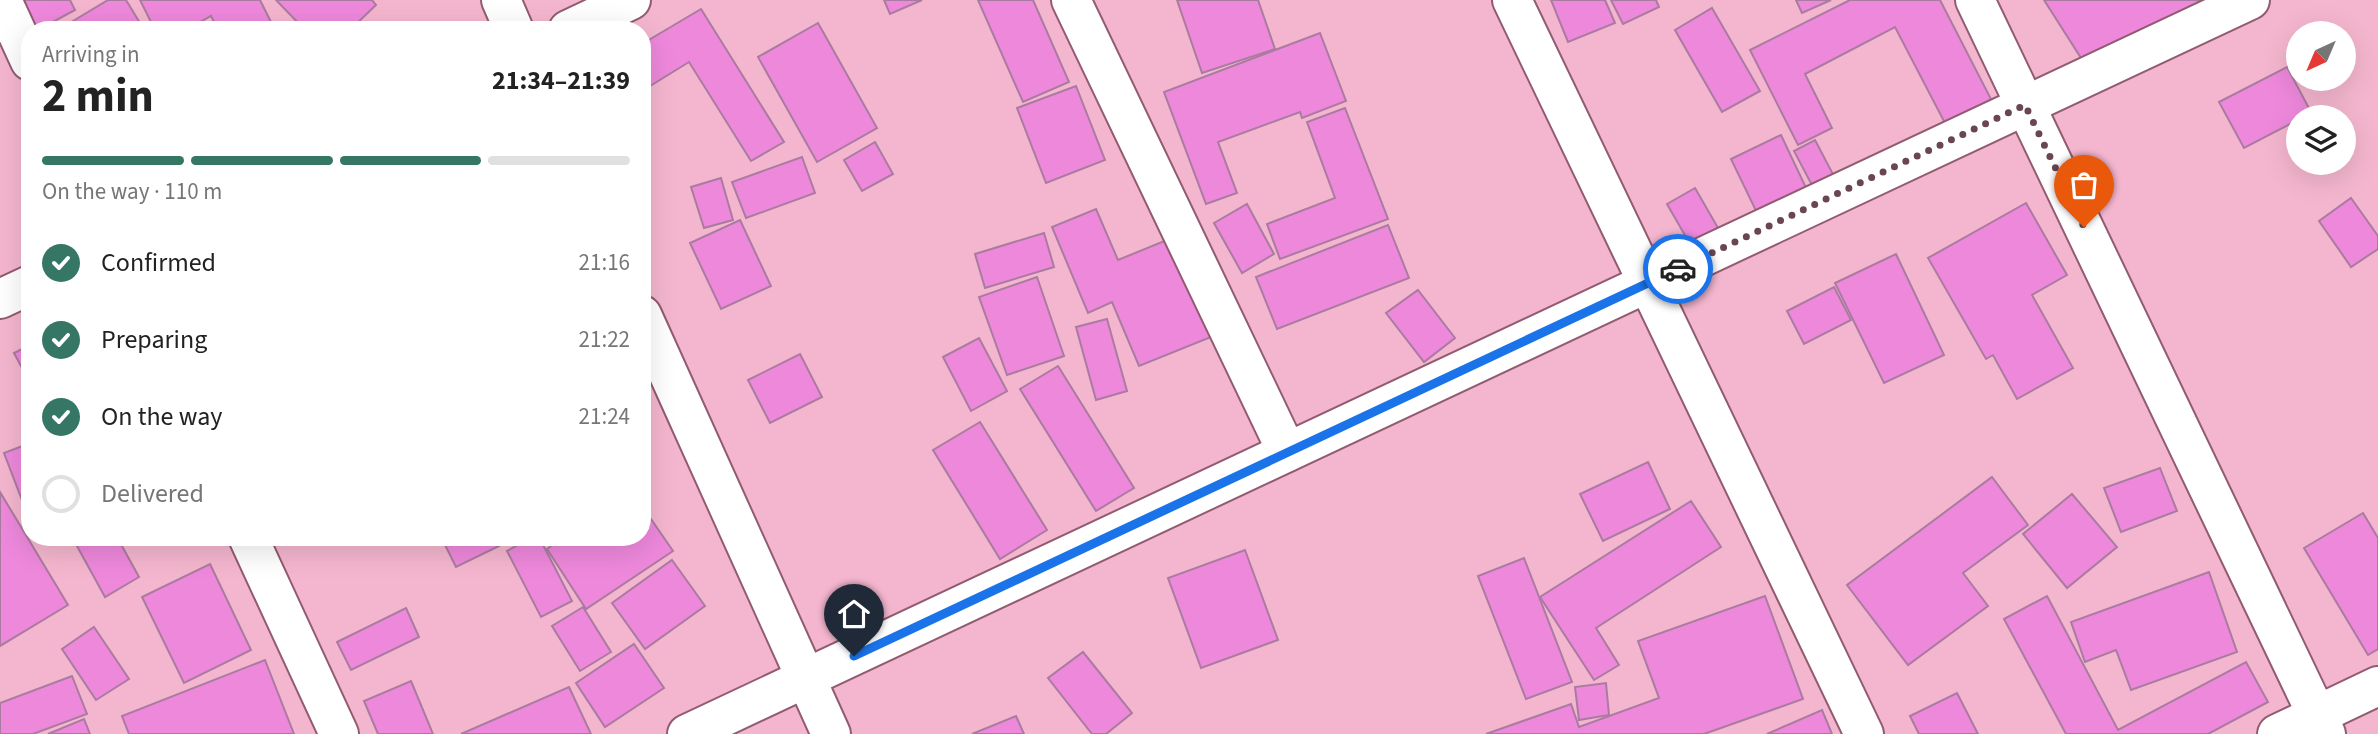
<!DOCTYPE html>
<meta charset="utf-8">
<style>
:root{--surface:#fff;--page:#f2f2f2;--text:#222;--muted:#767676;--line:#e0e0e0;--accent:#357665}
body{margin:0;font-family:"Source Sans 3",sans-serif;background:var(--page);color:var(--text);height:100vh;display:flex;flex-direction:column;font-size:26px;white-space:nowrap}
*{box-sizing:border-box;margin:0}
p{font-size:23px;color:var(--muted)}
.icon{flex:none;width:38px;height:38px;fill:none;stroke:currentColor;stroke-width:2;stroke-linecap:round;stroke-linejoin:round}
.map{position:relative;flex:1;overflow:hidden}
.details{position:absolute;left:21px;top:21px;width:630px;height:525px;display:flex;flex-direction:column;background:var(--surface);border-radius:28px;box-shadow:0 7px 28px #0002}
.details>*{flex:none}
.needle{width:46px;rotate:224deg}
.tools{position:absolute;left:2286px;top:21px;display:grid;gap:14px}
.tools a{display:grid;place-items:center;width:70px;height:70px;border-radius:50%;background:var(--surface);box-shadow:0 7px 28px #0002;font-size:35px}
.pin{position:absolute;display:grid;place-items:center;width:60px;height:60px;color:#fff;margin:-72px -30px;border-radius:50% 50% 50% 0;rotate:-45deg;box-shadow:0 0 7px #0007}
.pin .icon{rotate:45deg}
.courier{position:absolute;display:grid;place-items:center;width:70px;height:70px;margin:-35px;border:5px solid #1a73e8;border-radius:50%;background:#fff;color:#222;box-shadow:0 2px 9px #0007}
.head em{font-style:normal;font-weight:700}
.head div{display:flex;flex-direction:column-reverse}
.head{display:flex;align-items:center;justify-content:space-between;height:119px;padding:0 21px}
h1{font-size:46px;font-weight:700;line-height:52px}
.bar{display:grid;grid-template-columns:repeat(4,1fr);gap:10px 7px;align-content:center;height:84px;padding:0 21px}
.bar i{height:9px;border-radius:5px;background:var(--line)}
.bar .active{background:var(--accent)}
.bar p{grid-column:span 4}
ol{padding:0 21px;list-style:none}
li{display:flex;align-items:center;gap:21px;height:77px}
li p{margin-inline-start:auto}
li .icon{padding:7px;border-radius:50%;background:var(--accent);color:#fff;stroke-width:4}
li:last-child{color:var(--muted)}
li i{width:38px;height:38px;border:4px solid var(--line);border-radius:50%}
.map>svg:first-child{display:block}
.building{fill:#ee88db;stroke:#aa7ba0;stroke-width:2}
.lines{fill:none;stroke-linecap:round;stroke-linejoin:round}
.minor-casing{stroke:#915b70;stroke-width:42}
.minor{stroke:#fff;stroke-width:38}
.done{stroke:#6a4654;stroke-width:7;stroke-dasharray:0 12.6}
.route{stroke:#1a73e8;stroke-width:9}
</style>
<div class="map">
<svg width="2378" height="734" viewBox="0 0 2378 734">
<rect width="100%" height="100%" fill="#f4b6ce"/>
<g class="building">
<path d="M 18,0 L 70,0 L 75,10 L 38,30 L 33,30 Z"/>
<path d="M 108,0 L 126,0 L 143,28 L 139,30 L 78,30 L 73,21 Z"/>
<path d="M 140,0 L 260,0 L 275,30 L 218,30 L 211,16 L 186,30 L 155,30 Z"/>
<path d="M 276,0 L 372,0 L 376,5 L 350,30 L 305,30 Z"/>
<path d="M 884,0 L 922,0 L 890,14 Z"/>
<path d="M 978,0 L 1033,0 L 1069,82 L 1023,102 Z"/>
<path d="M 1177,0 L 1258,0 L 1275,49 L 1202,73 Z"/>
<path d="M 1551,0 L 1605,0 L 1615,23 L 1568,42 Z"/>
<path d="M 1611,0 L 1656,0 L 1659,7 L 1623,24 Z"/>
<path d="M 1796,0 L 1831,0 L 1802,13 Z"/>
<path d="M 1850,0 L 1940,0 L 1994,105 L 1948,129 L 1895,27 L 1805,74 L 1832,128 L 1798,145 L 1750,50 Z"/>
<path d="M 2044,0 L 2202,0 L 2090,72 Z"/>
<path d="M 1712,8 L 1760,91 L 1722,112 L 1675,30 Z"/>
<path d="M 701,9 L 784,142 L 751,161 L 689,62 L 642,91 L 642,44 Z"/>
<path d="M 818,23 L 877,128 L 817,162 L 758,57 Z"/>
<path d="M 1320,33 L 1346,101 L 1302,118 L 1300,112 L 1218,142 L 1237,193 L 1206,204 L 1164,92 Z"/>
<path d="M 2287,67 L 2311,112 L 2298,117 L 2298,120 L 2244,148 L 2219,102 Z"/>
<path d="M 1076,86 L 1105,160 L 1046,183 L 1017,108 Z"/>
<path d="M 1345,108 L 1388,219 L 1280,259 L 1267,224 L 1335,198 L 1307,122 Z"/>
<path d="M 1781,135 L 1808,192 L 1758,215 L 1731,159 Z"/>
<path d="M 1815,140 L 1836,180 L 1815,191 L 1794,151 Z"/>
<path d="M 875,142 L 893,174 L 862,191 L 844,160 Z"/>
<path d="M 802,157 L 815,193 L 746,218 L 732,182 Z"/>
<path d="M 721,178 L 733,220 L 704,228 L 691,187 Z"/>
<path d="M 1695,188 L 1722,235 L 1694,251 L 1667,204 Z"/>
<path d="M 2351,198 L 2378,236 L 2378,249 L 2351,267 L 2319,221 Z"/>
<path d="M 2026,203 L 2067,275 L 2032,295 L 2073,368 L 2017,399 L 1993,355 L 1986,359 L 1928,258 Z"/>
<path d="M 1247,204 L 1274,254 L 1242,273 L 1214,223 Z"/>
<path d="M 1096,209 L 1118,260 L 1174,237 L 1216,335 L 1139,366 L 1112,302 L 1088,313 L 1052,227 Z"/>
<path d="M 740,220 L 771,286 L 721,309 L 690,243 Z"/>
<path d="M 1388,225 L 1409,278 L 1277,329 L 1256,277 Z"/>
<path d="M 1044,233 L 1054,267 L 985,288 L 975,254 Z"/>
<path d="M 1896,254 L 1944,355 L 1884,383 L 1835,283 Z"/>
<path d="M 1037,277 L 1064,356 L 1007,375 L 979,297 Z"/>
<path d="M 1834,287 L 1851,320 L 1804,344 L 1787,311 Z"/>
<path d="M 1418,290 L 1455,338 L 1424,362 L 1386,313 Z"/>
<path d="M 1107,319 L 1127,391 L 1096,400 L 1076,327 Z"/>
<path d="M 979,338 L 1007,391 L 971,411 L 943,357 Z"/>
<path d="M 30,345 L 30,383 L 14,353 Z"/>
<path d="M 800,354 L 822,397 L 770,423 L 748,380 Z"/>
<path d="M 1058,366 L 1134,488 L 1096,511 L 1020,389 Z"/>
<path d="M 980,422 L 1047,530 L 1000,559 L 933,450 Z"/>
<path d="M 30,443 L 30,521 L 4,453 Z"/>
<path d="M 1648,462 L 1670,509 L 1603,541 L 1580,494 Z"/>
<path d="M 2160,468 L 2177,511 L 2121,532 L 2104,488 Z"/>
<path d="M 1992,477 L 2028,525 L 1963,573 L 1988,606 L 1908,665 L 1847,585 Z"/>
<path d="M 0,492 L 68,605 L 0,646 Z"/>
<path d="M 2072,494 L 2117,547 L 2067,588 L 2023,534 Z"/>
<path d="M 1691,501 L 1721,547 L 1596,628 L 1619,665 L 1594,680 L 1540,597 Z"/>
<path d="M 642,506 L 673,551 L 586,609 L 547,549 L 564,537 L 642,537 Z"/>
<path d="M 2363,513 L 2378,538 L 2378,649 L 2368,655 L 2304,548 Z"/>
<path d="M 72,537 L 117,537 L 139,577 L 105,597 Z"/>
<path d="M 441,537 L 495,537 L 499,546 L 456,567 Z"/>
<path d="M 532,537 L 539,537 L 572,601 L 541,617 L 507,551 Z"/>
<path d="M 1245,550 L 1278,640 L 1201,668 L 1168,578 Z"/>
<path d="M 1524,558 L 1572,682 L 1526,699 L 1478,576 Z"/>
<path d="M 672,560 L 705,606 L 645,649 L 612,603 Z"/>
<path d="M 210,564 L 251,650 L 184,683 L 142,597 Z"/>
<path d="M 2209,572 L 2237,652 L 2131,690 L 2116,650 L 2085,662 L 2071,622 Z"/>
<path d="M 1765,596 L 1803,699 L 1704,734 L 1486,734 L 1571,704 L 1579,727 L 1659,698 L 1638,641 Z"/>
<path d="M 2047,596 L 2118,730 L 2246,662 L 2268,702 L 2208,734 L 2066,734 L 2004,619 Z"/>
<path d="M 583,607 L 611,652 L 580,671 L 552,626 Z"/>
<path d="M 406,608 L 419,637 L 351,670 L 337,642 Z"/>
<path d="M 94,627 L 129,679 L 96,700 L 62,649 Z"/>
<path d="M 634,644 L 664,688 L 605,727 L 576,683 Z"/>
<path d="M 1083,652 L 1132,713 L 1106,734 L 1092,734 L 1048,678 Z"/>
<path d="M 265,660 L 294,734 L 129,734 L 122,716 Z"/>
<path d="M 72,676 L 87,714 L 33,734 L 0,734 L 0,703 Z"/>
<path d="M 411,681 L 433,734 L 378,734 L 364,701 Z"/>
<path d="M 1606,683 L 1609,715 L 1579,720 L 1575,687 Z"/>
<path d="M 569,687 L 591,734 L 461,734 Z"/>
<path d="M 1957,693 L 1978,734 L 1919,734 L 1910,716 Z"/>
<path d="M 1822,710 L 1832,734 L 1767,734 Z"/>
<path d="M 1016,716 L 1024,734 L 972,734 Z"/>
<path d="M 84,719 L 90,734 L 48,734 Z"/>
</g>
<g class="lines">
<defs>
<g id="minor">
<path d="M 2,0 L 30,61"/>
<path d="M 501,0 L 514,30"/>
<path d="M 1071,0 L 1287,452"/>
<path d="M 1512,0 L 1864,734"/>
<path d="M 1975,0 L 2326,734"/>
<path d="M 568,30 L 631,0"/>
<path d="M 0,299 L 30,285"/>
<path d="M 642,315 L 831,734"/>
<path d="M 248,537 L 339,734"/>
<path d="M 687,734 L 2250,0"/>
<path d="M 2277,734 L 2378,686"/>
</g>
</defs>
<use href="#minor" class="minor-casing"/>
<use href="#minor" class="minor"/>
</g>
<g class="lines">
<path class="done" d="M 1678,269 L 2025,105 L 2084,227"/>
<path class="route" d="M 854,656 L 1678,269"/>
</g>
</svg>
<div class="tools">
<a><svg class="needle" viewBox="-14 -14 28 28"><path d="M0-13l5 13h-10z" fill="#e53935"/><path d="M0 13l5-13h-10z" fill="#767676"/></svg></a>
<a><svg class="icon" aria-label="layers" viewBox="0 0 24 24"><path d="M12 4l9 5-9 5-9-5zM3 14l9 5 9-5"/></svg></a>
</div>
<div class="pin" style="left:2084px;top:227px;background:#ea580c"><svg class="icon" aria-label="bag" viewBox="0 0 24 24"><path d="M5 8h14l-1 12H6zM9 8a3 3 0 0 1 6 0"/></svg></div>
<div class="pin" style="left:854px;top:656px;background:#1f2937"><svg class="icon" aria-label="home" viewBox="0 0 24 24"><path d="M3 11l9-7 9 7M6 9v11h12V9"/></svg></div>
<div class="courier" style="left:1678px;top:269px"><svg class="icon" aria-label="car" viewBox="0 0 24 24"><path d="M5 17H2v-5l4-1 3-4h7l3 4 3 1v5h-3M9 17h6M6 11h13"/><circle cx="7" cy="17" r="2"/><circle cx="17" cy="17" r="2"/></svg></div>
<section class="details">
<div class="head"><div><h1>2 min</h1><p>Arriving in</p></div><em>21:34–21:39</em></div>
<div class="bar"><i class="active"></i><i class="active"></i><i class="active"></i><i></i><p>On the way · 110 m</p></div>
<ol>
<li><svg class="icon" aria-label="check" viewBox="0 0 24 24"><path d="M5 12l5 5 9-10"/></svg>Confirmed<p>21:16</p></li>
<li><svg class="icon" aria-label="check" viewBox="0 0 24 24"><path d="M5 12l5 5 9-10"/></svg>Preparing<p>21:22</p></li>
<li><svg class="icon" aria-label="check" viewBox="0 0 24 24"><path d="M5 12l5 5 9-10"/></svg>On the way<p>21:24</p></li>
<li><i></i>Delivered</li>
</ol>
</section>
</div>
